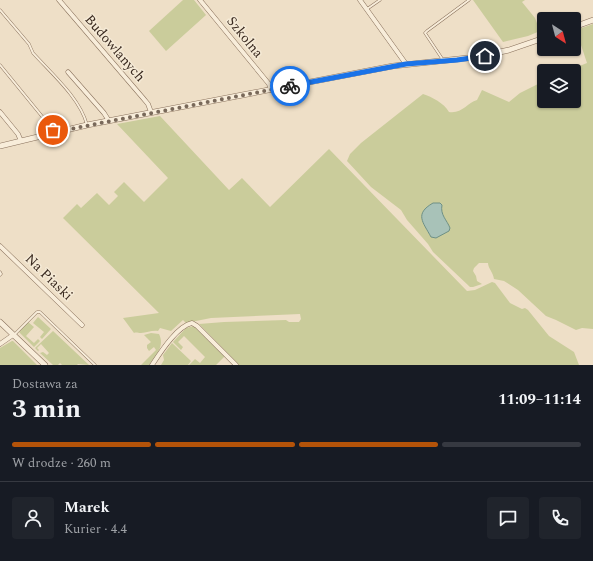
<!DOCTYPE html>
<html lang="pl">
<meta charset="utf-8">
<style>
:root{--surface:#171b24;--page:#20242c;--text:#f1f3f6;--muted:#9ea1a6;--line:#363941;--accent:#b45309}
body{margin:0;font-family:Spectral,serif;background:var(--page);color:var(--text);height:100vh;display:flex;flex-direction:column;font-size:15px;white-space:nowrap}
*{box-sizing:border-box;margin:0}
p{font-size:13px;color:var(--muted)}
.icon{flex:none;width:22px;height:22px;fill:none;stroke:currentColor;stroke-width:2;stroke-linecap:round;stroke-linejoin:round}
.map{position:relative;height:365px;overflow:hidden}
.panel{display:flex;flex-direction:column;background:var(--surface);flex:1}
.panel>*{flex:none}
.needle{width:26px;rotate:144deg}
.buttons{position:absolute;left:537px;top:12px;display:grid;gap:8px}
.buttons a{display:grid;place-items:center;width:44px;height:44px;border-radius:4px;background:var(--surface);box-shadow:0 1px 3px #0004;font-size:20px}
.pin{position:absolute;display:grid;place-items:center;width:34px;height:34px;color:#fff;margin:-17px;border:2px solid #fff;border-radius:50%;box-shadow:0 1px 4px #0007}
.courier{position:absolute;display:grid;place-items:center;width:40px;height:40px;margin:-20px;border:3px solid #1a73e8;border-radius:50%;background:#fff;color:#222;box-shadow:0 1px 5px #0007}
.overview em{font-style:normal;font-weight:700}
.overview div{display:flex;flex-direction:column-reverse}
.overview{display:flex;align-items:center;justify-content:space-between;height:68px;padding:0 12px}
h1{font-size:26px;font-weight:700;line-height:30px}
.bar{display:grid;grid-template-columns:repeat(4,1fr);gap:6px 4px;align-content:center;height:48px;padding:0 12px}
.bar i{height:5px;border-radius:3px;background:var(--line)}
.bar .active{background:var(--accent)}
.bar p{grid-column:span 4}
.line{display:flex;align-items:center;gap:10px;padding:0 12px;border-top:1px solid var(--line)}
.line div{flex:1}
.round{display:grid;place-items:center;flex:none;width:42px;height:42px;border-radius:4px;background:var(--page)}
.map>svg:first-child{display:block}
.green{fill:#cacc9b}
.water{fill:#a8c2b8;stroke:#6e9085}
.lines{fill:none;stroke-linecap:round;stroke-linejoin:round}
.service-casing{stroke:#89715c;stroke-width:3}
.minor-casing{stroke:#89715c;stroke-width:5}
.tertiary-casing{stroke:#89715c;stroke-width:6}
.service{stroke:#f8edda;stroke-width:2}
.minor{stroke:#f8edda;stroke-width:4}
.tertiary{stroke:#f8edda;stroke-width:5}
.done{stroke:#79695a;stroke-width:4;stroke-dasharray:0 7.2}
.route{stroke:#1a73e8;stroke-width:5}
.labels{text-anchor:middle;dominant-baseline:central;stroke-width:3;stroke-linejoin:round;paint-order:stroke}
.street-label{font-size:14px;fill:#3a2a20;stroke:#f5ead6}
</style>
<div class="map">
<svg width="593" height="365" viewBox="0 0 593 365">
<rect width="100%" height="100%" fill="#eedfc7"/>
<g class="green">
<path d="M 183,0 L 194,0 L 206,15 L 166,51 L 149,31 Z"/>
<path d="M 473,0 L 525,0 L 522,2 L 535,18 L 540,31 L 528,36 L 503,42 Z"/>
<path d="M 593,24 L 593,329 L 582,328 L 576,330 L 556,320 L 546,316 L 518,290 L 504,281 L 494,279 C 493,272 488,268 488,263 L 479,263 L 474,268 L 473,271 L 476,276 L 477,281 L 482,284 L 473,287 L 470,287 L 433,252 L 428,244 L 407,220 L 401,210 L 371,187 L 347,161 L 350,154 L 361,143 L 423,94 C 432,97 444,103 449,112 C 462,114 467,103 477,100 L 482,90 L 509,102 L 520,93 L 544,81 L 544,101 L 574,101 L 574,71 L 567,71 L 587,63 L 576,30 Z"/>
<path d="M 160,116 L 229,190 L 242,178 L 270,207 L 329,149 L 467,291 L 475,290 L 492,282 L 495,283 L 510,303 L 522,309 L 525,308 L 528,310 L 549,336 L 574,352 L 579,365 L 239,365 L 199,324 L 224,322 L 286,320 L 289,322 L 299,322 L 301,319 L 300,314 L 211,318 L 186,323 L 183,320 L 171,331 L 160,328 L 158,331 C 152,330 147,333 141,333 C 138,333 136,332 134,333 L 123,318 L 159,313 L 63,218 L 77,204 L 81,208 L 97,193 L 109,205 L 118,196 L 114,192 L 124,182 L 144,202 L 168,178 L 117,124 Z"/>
<path d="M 38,317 L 51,329 L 42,339 L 40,337 L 44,332 L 33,323 Z"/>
<path d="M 28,322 L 34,327 L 26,336 L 34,343 L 38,339 L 40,341 L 34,347 L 19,332 Z"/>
<path d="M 194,326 L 225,356 L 216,365 L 189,365 L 195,359 L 200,363 L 205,357 L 184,336 L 178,342 L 183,347 L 181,350 L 173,342 L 186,328 Z"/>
<path d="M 53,331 L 89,365 L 78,364 L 77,365 L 62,365 L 60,363 L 58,365 L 53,365 L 40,353 L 43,352 L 47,355 L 49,353 L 41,344 L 37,348 L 39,350 L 38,351 L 35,348 Z"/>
<path d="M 151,333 L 159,334 C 165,346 156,356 149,365 L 141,365 L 156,350 L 154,347 L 149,351 L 147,348 L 147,345 L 151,342 L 144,335 Z"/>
<path d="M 12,341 L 13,341 L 37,365 L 0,365 L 0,348 Z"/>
<path d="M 172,343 L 191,361 L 188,365 L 161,365 L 164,360 L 163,355 Z"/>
</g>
<path class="water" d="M 433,203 L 440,203 L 442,205 C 440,215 447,220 450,228 L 449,231 L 436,238 L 431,237 C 423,222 414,214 433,203 Z"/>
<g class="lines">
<defs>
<g id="service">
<path d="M 367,9 L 380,0"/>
<path d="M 0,10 L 29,44 L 33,53 C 51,73 80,98 87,125"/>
<path d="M 443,60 L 425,33 L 427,31 L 469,0"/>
<path d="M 0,65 L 54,131"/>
<path d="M 0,272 L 1,274 L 0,275"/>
<path d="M 14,335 L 37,312 L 40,312 L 95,365"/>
</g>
<g id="minor">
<path d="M 59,0 L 143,98 L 148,104 L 151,112"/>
<path d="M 200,0 L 269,84 L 271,90"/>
<path d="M 360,0 L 406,64"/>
<path d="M 68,72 L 104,113 L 109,121"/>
<path d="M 0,112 L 18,134 L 21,141"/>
<path d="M 0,246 L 82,325"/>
<path d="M 0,344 L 13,335"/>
<path d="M 152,365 C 160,353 177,326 192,323 L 197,326 L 236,365"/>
</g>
<g id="tertiary">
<path d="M 574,27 L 593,20"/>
<path d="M 0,146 L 87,125 L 393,66 L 477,57 L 509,50 L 544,38"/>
<path d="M 0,322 L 45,365"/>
</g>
</defs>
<use href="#service" class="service-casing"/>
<use href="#minor" class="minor-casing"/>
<use href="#tertiary" class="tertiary-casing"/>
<use href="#service" class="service"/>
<use href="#minor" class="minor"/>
<use href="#tertiary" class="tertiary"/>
</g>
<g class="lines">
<path class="done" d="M 53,130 L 55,132 L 290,86"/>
<path class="route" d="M 290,86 L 406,64 L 457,60 L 485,56"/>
</g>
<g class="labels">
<g class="street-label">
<text transform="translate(245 37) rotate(51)">Szkolna</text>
<text transform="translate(115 48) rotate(49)">Budowlanych</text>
<text transform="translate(49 277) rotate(44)">Na Piaski</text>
</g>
</g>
</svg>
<div class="buttons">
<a><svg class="needle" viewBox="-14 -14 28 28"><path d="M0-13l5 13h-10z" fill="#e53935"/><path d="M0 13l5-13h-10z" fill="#9ea1a6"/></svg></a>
<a><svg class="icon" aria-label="layers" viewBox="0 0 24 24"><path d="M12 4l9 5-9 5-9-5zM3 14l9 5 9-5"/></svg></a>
</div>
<div class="pin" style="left:53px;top:130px;background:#ea580c"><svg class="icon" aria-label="bag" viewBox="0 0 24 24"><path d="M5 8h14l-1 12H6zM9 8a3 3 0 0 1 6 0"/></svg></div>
<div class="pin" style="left:485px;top:56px;background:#1f2937"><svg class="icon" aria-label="home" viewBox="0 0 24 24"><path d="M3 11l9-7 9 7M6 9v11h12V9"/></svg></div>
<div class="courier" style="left:290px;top:86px"><svg class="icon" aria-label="bike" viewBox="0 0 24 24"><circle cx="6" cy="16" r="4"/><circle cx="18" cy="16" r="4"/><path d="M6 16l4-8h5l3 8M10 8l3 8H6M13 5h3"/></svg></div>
</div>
<section class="panel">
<div class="overview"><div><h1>3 min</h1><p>Dostawa za</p></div><em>11:09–11:14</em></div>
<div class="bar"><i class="active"></i><i class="active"></i><i class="active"></i><i></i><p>W drodze · 260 m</p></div>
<div class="line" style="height:72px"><a class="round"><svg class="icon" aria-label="person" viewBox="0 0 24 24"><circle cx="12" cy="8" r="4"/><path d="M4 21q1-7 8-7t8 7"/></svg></a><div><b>Marek</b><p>Kurier · 4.4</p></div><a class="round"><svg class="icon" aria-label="chat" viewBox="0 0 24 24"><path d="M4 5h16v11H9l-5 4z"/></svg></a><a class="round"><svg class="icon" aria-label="phone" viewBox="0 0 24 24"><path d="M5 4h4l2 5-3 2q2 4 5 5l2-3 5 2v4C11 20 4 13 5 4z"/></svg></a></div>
</section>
